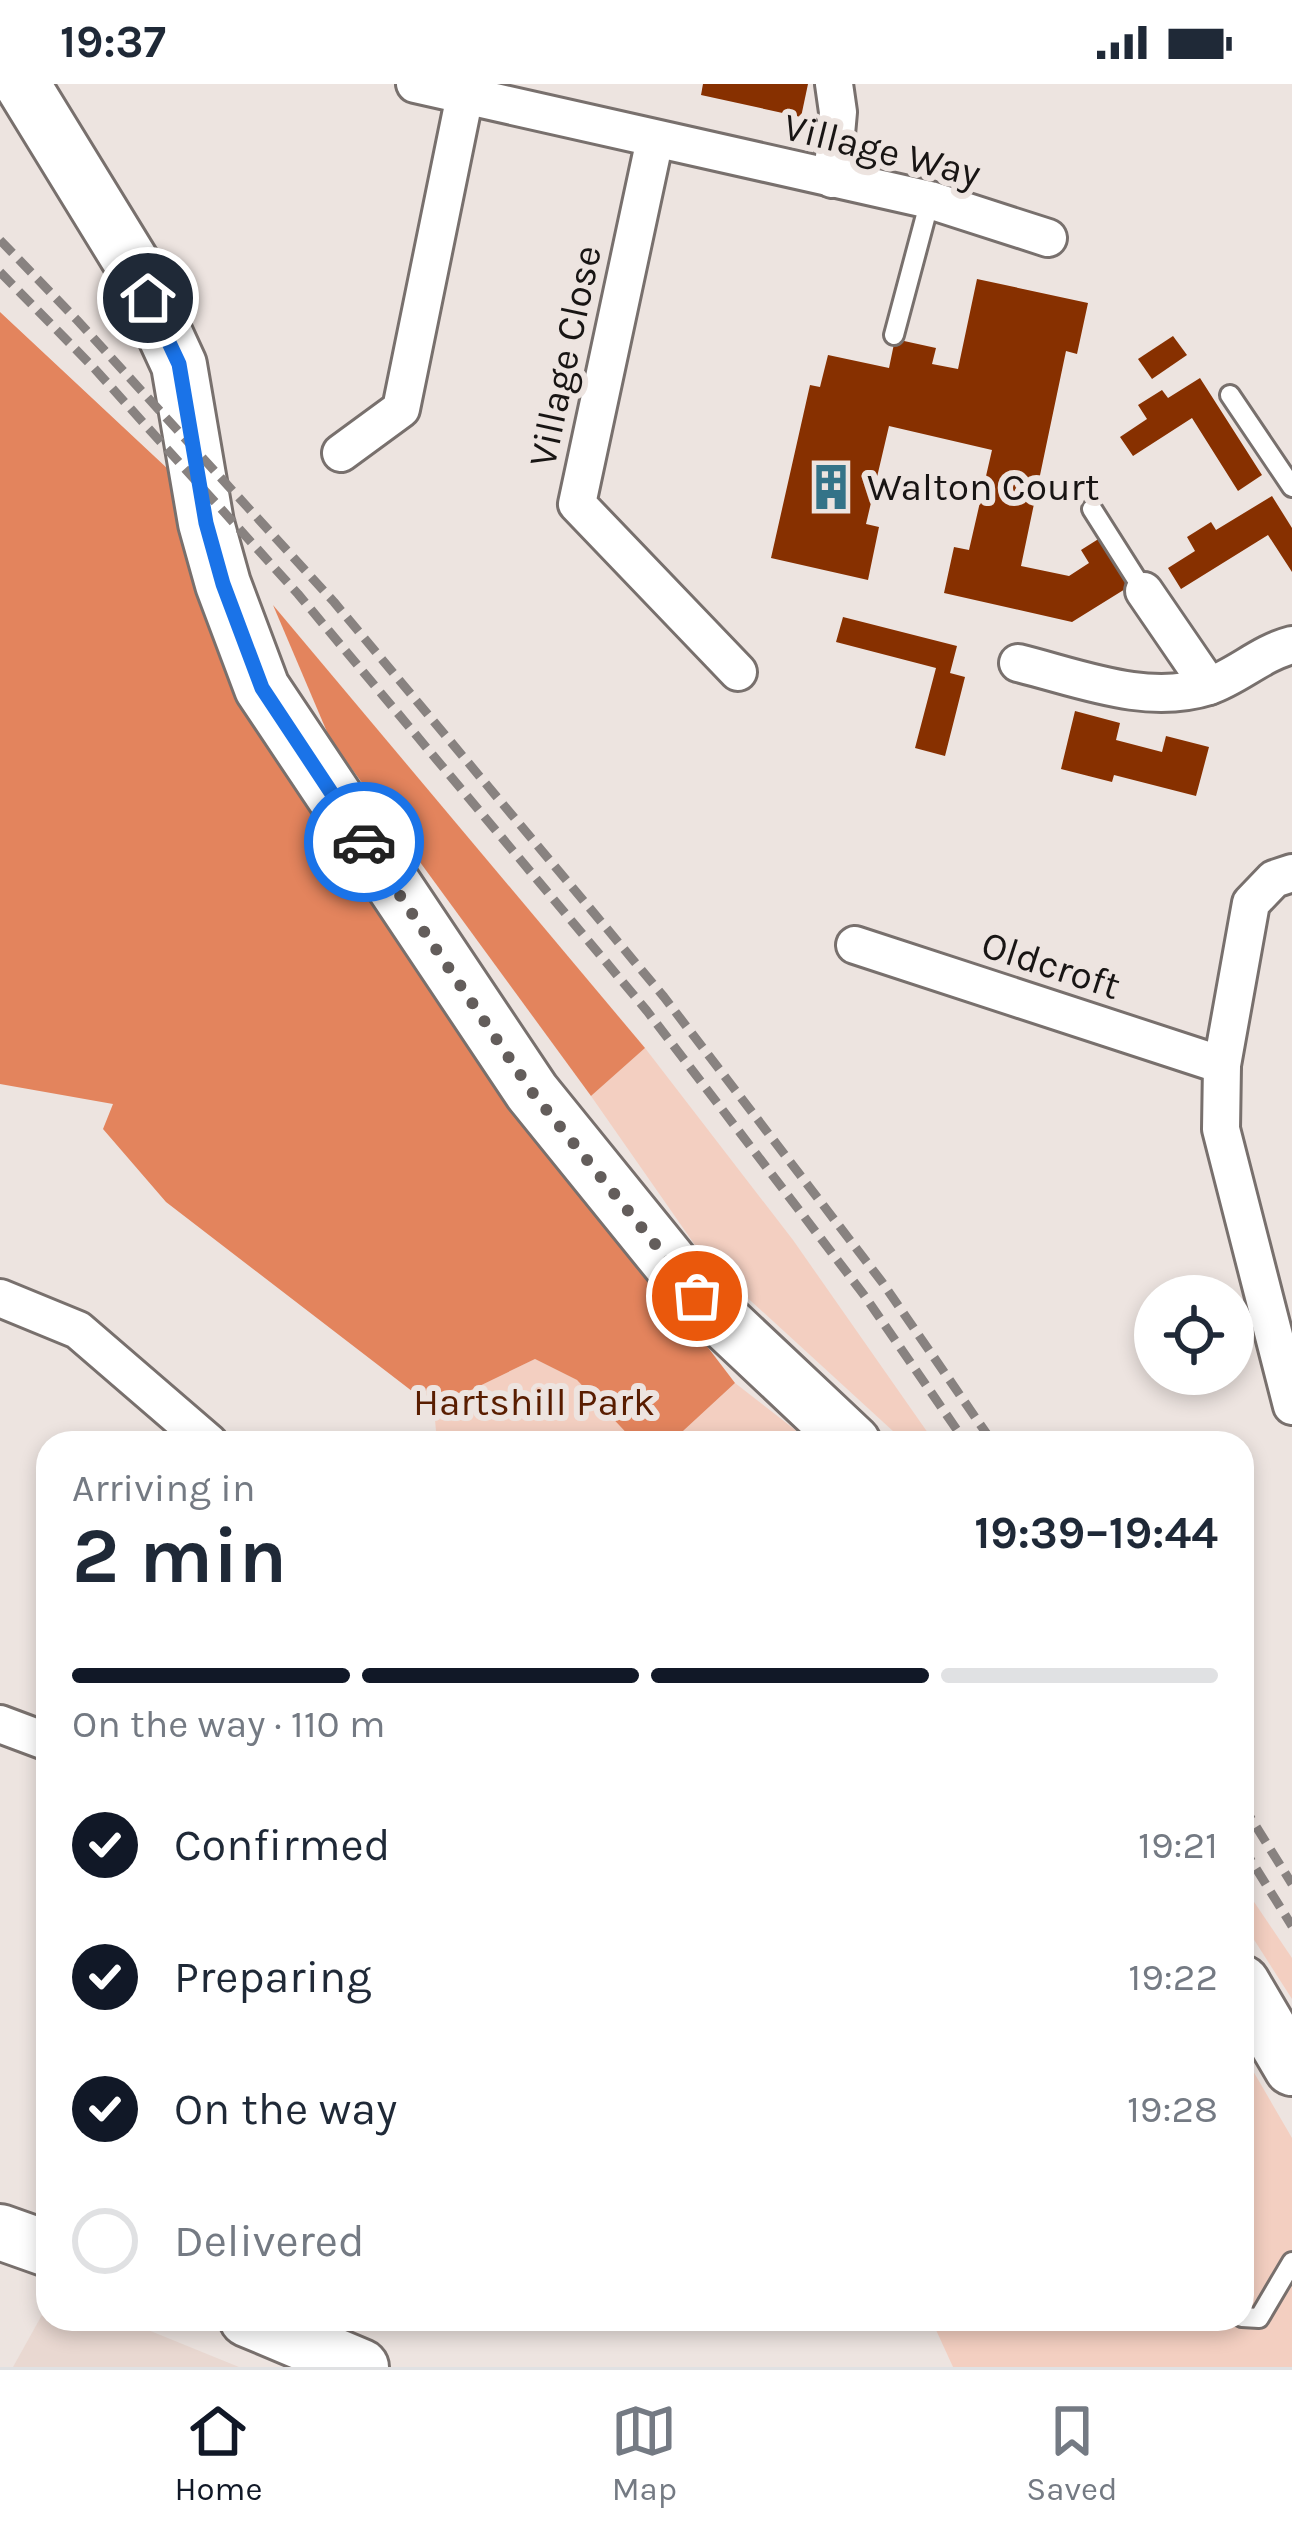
<!DOCTYPE html>
<meta charset="utf-8">
<style>
:root{--surface:#fff;--page:#f2f2f3;--text:#1f2937;--muted:#747a83;--line:#e0e1e3;--accent:#111827}
body{margin:0;font-family:Karla,sans-serif;background:var(--page);color:var(--text);height:100vh;display:flex;flex-direction:column;font-size:45px;white-space:nowrap}
*{box-sizing:border-box;margin:0}
p{font-size:39px;color:var(--muted)}
.icon{flex:none;width:66px;height:66px;fill:none;stroke:currentColor;stroke-width:2;stroke-linecap:round;stroke-linejoin:round}
.map{position:relative;flex:1;overflow:hidden}
.drawer{position:absolute;left:36px;top:1347px;width:1218px;height:900px;display:flex;flex-direction:column;background:var(--surface);border-radius:36px;box-shadow:0 6px 18px #0003}
.drawer>*{flex:none}
.tools{position:absolute;left:1134px;top:1191px;display:grid;gap:24px}
.tools a{display:grid;place-items:center;width:120px;height:120px;border-radius:50%;background:var(--surface);box-shadow:0 6px 18px #0003;font-size:60px}
.pin{position:absolute;display:grid;place-items:center;width:102px;height:102px;color:#fff;margin:-51px;border:6px solid #fff;border-radius:50%;box-shadow:0 3px 12px #0007}
.courier{position:absolute;display:grid;place-items:center;width:120px;height:120px;margin:-60px;border:9px solid #1a73e8;border-radius:50%;background:#fff;color:#222;box-shadow:0 3px 15px #0007}
.head em{font-style:normal;font-weight:700}
.head div{display:flex;flex-direction:column-reverse}
.head{display:flex;align-items:center;justify-content:space-between;height:204px;padding:0 36px}
h1{font-size:78px;font-weight:700;line-height:90px}
.bar{display:grid;grid-template-columns:repeat(4,1fr);gap:18px 12px;align-content:center;height:144px;padding:0 36px}
.bar i{height:15px;border-radius:9px;background:var(--line)}
.bar .current{background:var(--accent)}
.bar p{grid-column:span 4}
ol{padding:0 36px;list-style:none}
li{display:flex;align-items:center;gap:36px;height:132px}
li p{margin-inline-start:auto}
li .icon{padding:12px;border-radius:50%;background:var(--accent);color:#fff;stroke-width:4}
li:last-child{color:var(--muted)}
li i{width:66px;height:66px;border:6px solid var(--line);border-radius:50%}
.status{display:flex;justify-content:space-between;align-items:center;height:84px;padding:0 60px;background:var(--surface);direction:ltr}
.status svg{height:33px;fill:currentColor}
.menu{display:flex;justify-content:space-around;align-items:center;height:168px;border-top:3px solid var(--line);background:var(--surface);font-size:33px;color:var(--muted)}
.menu a{display:grid;justify-items:center;gap:6px}
.menu .current{color:var(--accent)}
.map>svg:first-child{display:block}
.built{fill:#e9d8d1}
.green{fill:#f3cfc1}
.forest{fill:#e3845d}
.building{fill:#873000}
.lines{fill:none;stroke-linecap:round;stroke-linejoin:round}
.lane-casing{stroke:#78706d;stroke-width:24}
.street-casing{stroke:#78706d;stroke-width:42}
.secondary-casing{stroke:#78706d;stroke-width:60}
.lane{stroke:#fff;stroke-width:18}
.street{stroke:#fff;stroke-width:36}
.secondary{stroke:#fff;stroke-width:54}
.rail{stroke:#888280;stroke-width:9;stroke-dasharray:18 9;stroke-linecap:butt}
.done{stroke:#635d5b;stroke-width:12;stroke-dasharray:0 21.6}
.route{stroke:#1a73e8;stroke-width:15}
.labels{text-anchor:middle;dominant-baseline:central;stroke-width:12;stroke-linejoin:round;paint-order:stroke}
.street-label{font-size:39px;fill:#181514;stroke:#ede4e0}
.poi-label{font-size:39px;fill:#181514;stroke:#ede4e0;text-anchor:start}
.park-label{font-size:39px;fill:#591d00;stroke:#ede4e0}
</style>
<div class="status"><b>19:37</b><svg viewBox="0 0 49 12"><path d="M0 12V9h3v3zM5 12V6h3v6zM10 12V3h3v9zM15 12V0h3v12zM26 1h20v11H26zM47 4h2v5h-2z"/></svg></div>
<div class="map">
<svg width="1292" height="2283" viewBox="0 0 1292 2283">
<rect width="100%" height="100%" fill="#ede4e0"/>
<path class="built" d="M 48,2220 L 48,2235 L 121,2235 L 239,2283 L 13,2283 Z"/>
<g class="green">
<path d="M 645,964 L 793,1156 L 935,1359 L 906,1359 L 704,1174 L 591,1012 Z"/>
<path d="M 535,1275 L 577,1296 L 638,1359 L 437,1359 L 434,1324 Z"/>
<path d="M 735,1299 L 812,1359 L 670,1359 Z"/>
<path d="M 1242,1800 L 1292,1874 L 1292,1915 L 1242,1837 Z"/>
<path d="M 1242,1968 L 1292,2054 L 1292,2283 L 953,2283 L 931,2235 L 1242,2235 Z"/>
</g>
<g class="forest">
<path d="M 0,228 L 169,386 L 229,573 L 457,934 L 735,1299 L 670,1359 L 634,1357 L 577,1296 L 535,1275 L 434,1324 L 166,1118 L 103,1045 L 113,1020 L 0,1000 Z"/>
<path d="M 273,521 L 645,964 L 591,1012 L 330,655 Z"/>
</g>
<g class="building">
<path d="M 703,0 L 808,0 L 801,33 L 701,11 Z"/>
<path d="M 977,195 L 1088,219 L 1077,270 L 1066,267 L 1021,482 L 1069,492 L 1089,479 L 1081,466 L 1100,454 L 1130,502 L 1072,538 L 944,509 L 954,463 L 969,466 L 992,366 L 889,342 L 866,440 L 879,443 L 868,496 L 771,474 L 810,301 L 820,303 L 828,271 L 889,284 L 895,255 L 936,264 L 932,280 L 958,285 Z"/>
<path d="M 1173,252 L 1187,271 L 1152,295 L 1138,275 Z"/>
<path d="M 1200,294 L 1262,391 L 1238,407 L 1192,334 L 1133,372 L 1120,353 L 1147,335 L 1138,321 L 1162,306 L 1168,314 Z"/>
<path d="M 1272,412 L 1292,444 L 1292,488 L 1268,451 L 1181,505 L 1168,484 L 1195,467 L 1187,453 L 1211,438 L 1216,446 Z"/>
<path d="M 843,533 L 957,562 L 950,589 L 965,593 L 945,672 L 915,664 L 936,584 L 836,558 Z"/>
<path d="M 1075,627 L 1120,639 L 1116,656 L 1162,668 L 1166,652 L 1209,663 L 1196,712 L 1114,691 L 1112,698 L 1061,685 Z"/>
</g>
<g class="lines">
<defs>
<g id="lane">
<path d="M 894,251 L 930,116"/>
<path d="M 1230,311 L 1292,403"/>
<path d="M 1092,425 L 1144,507"/>
<path d="M 1242,2233 L 1259,2234 L 1292,2178"/>
</g>
<g id="street">
<path d="M 415,0 L 930,116 L 1048,154"/>
<path d="M 655,55 L 577,420 L 738,588"/>
<path d="M 832,95 L 838,28 L 834,0"/>
<path d="M 341,369 L 401,325 L 465,11"/>
<path d="M 1144,507 L 1209,602"/>
<path d="M 1018,579 C 1079,594 1146,622 1209,602 C 1238,592 1261,569 1292,561"/>
<path d="M 1292,789 L 1274,795 L 1251,819 L 1222,981 L 1221,1045 L 1292,1322"/>
<path d="M 855,861 L 1222,981"/>
<path d="M 0,1214 L 78,1246 L 209,1359"/>
<path d="M 0,1640 L 48,1658"/>
</g>
<g id="secondary">
<path d="M 22,0 L 133,181 L 179,281 L 206,439 L 223,500 L 262,604 L 532,1008 L 697,1212 L 853,1359"/>
<path d="M 1242,1899 L 1292,1984"/>
<path d="M 0,2148 L 48,2165"/>
<path d="M 247,2235 L 361,2283"/>
</g>
</defs>
<use href="#lane" class="lane-casing"/>
<use href="#street" class="street-casing"/>
<use href="#secondary" class="secondary-casing"/>
<use href="#lane" class="lane"/>
<use href="#street" class="street"/>
<use href="#secondary" class="secondary"/>
<g class="rail">
<path d="M 0,156 L 77,236 L 334,518 L 664,913 L 882,1198 L 993,1359"/>
<path d="M 0,188 L 93,283 L 298,510 L 647,927 L 864,1211 L 966,1359"/>
<path d="M 1242,1720 L 1292,1800"/>
<path d="M 1242,1762 L 1292,1842"/>
</g>
</g>
<g class="lines">
<path class="done" d="M 364,758 L 532,1008 L 697,1212"/>
<path class="route" d="M 148,214 L 179,280 L 206,439 L 223,500 L 262,604 L 364,758"/>
</g>
<defs>
<symbol id="building-bare" viewBox="-9 -9 18 18"><path d="M-4-6H4V6H1V3H-1V6H-4ZM-2.5-4.3h1.7v1.8h-1.7ZM.8-4.3h1.7v1.8H.8ZM-2.5-1h1.7V.8h-1.7ZM.8-1h1.7V.8H.8Z" fill="#347388" stroke="#ede4e0" stroke-width="2.5" paint-order="stroke"/></symbol>
</defs>
<g fill-rule="evenodd">
<use href="#building-bare" x="798" y="370" width="66" height="66"/>
</g>
<g class="labels">
<g class="street-label">
<text transform="translate(882 66) rotate(14)">Village Way</text>
<text transform="translate(565 272) rotate(-78)">Village Close</text>
<text transform="translate(1051 881) rotate(18)">Oldcroft</text>
</g>
<g class="poi-label">
<text x="867" y="403">Walton Court</text>
</g>
<g class="park-label">
<text x="534" y="1318">Hartshill Park</text>
</g>
</g>
</svg>
<div class="tools">
<a><svg class="icon" aria-label="locate" viewBox="0 0 24 24"><circle cx="12" cy="12" r="6"/><path d="M12 2v4M12 18v4M2 12h4M18 12h4"/></svg></a>
</div>
<div class="pin" style="left:697px;top:1212px;background:#ea580c"><svg class="icon" aria-label="bag" viewBox="0 0 24 24"><path d="M5 8h14l-1 12H6zM9 8a3 3 0 0 1 6 0"/></svg></div>
<div class="pin" style="left:148px;top:214px;background:#1f2937"><svg class="icon" aria-label="home" viewBox="0 0 24 24"><path d="M3 11l9-7 9 7M6 9v11h12V9"/></svg></div>
<div class="courier" style="left:364px;top:758px"><svg class="icon" aria-label="car" viewBox="0 0 24 24"><path d="M5 17H2v-5l4-1 3-4h7l3 4 3 1v5h-3M9 17h6M6 11h13"/><circle cx="7" cy="17" r="2"/><circle cx="17" cy="17" r="2"/></svg></div>
<section class="drawer">
<div class="head"><div><h1>2 min</h1><p>Arriving in</p></div><em>19:39–19:44</em></div>
<div class="bar"><i class="current"></i><i class="current"></i><i class="current"></i><i></i><p>On the way · 110 m</p></div>
<ol>
<li><svg class="icon" aria-label="check" viewBox="0 0 24 24"><path d="M5 12l5 5 9-10"/></svg>Confirmed<p>19:21</p></li>
<li><svg class="icon" aria-label="check" viewBox="0 0 24 24"><path d="M5 12l5 5 9-10"/></svg>Preparing<p>19:22</p></li>
<li><svg class="icon" aria-label="check" viewBox="0 0 24 24"><path d="M5 12l5 5 9-10"/></svg>On the way<p>19:28</p></li>
<li><i></i>Delivered</li>
</ol>
</section>
</div>
<nav class="menu">
<a class="current"><svg class="icon" aria-label="home" viewBox="0 0 24 24"><path d="M3 11l9-7 9 7M6 9v11h12V9"/></svg>Home</a>
<a><svg class="icon" aria-label="map" viewBox="0 0 24 24"><path d="M3 6l6-2 6 2 6-2v14l-6 2-6-2-6 2zM9 4v14M15 6v14"/></svg>Map</a>
<a><svg class="icon" aria-label="saved" viewBox="0 0 24 24"><path d="M7 4h10v16l-5-4-5 4z"/></svg>Saved</a>
</nav>
